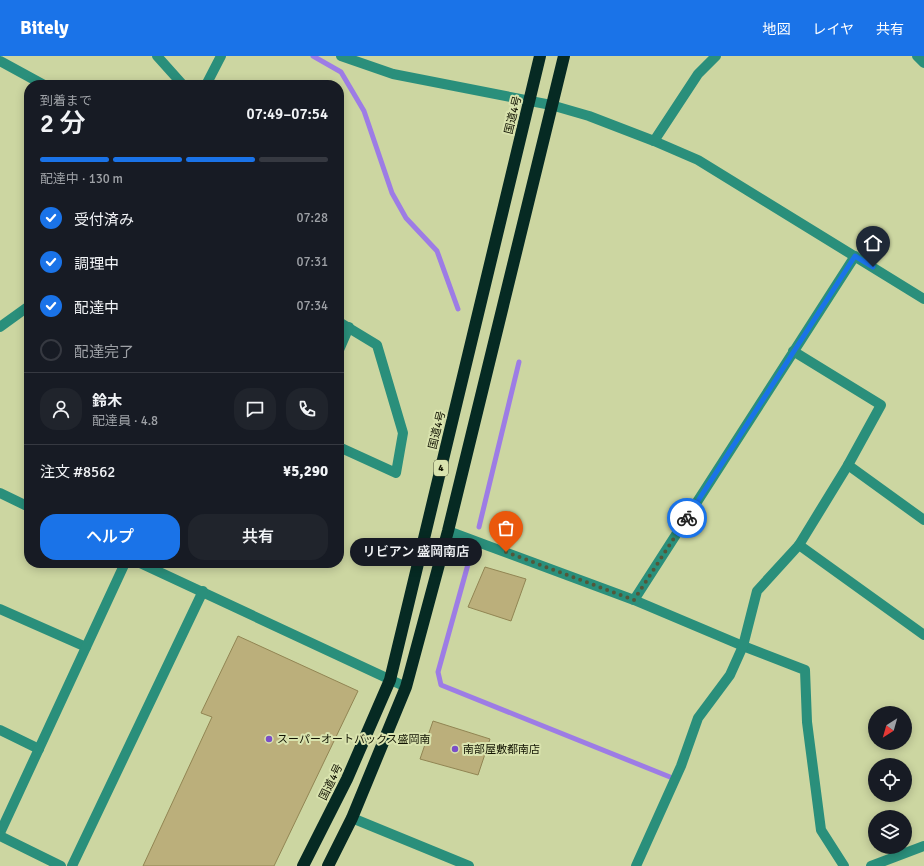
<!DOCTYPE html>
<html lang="ja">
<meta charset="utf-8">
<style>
:root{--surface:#171b24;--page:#20242c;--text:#f1f3f6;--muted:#9ea1a6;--line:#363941;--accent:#1a73e8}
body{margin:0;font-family:Signika,"Noto Sans JP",sans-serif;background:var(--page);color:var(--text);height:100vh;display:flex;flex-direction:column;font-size:15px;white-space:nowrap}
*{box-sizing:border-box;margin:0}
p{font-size:13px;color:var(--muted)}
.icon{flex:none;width:22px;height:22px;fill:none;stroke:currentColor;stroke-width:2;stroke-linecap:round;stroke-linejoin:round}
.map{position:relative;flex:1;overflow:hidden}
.drawer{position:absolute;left:24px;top:24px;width:320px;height:488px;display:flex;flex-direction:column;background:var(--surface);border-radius:16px;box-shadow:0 2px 10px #0003}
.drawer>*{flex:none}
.needle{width:26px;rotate:217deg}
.controls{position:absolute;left:868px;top:650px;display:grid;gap:8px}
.controls a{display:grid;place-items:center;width:44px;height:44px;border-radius:50%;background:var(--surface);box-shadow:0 2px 10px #0003;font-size:20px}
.pin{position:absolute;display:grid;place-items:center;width:34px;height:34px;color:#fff;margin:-41px -17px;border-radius:50% 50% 50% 0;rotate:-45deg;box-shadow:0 0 4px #0007}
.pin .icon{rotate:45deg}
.courier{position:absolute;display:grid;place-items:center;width:40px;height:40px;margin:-20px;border:3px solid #1a73e8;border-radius:50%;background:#fff;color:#222;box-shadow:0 1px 5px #0007}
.bubble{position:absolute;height:28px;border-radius:14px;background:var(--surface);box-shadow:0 2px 10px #0003;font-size:13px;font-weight:600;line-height:28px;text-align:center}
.overview em{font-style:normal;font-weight:600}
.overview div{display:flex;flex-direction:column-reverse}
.overview{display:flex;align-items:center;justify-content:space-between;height:68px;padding:0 16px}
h1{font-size:26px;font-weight:600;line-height:30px}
.bar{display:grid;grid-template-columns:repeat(4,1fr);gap:6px 4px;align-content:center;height:48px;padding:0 16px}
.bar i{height:5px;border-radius:3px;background:var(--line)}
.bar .current{background:var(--accent)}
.bar p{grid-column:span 4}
.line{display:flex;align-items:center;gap:10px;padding:0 16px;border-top:1px solid var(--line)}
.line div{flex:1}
.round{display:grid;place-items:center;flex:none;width:42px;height:42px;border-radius:16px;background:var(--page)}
ol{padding:0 16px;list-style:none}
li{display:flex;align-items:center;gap:12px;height:44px}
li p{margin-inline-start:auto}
li .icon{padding:4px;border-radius:50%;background:var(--accent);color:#fff;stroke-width:4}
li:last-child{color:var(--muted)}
li i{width:22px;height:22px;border:2px solid var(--line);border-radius:50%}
.cta{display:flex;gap:8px;margin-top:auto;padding:8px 16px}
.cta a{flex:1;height:46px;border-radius:16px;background:var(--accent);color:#fff;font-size:16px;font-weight:600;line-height:46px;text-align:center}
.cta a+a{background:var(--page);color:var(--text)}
header{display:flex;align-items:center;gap:24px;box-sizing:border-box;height:56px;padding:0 20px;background:var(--accent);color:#fff}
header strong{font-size:19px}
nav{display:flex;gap:22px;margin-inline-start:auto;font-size:14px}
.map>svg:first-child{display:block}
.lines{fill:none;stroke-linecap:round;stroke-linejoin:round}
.stream{stroke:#9d7ce5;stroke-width:5}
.building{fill:#bbaf7b;stroke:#918553}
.minor{stroke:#2a8f7b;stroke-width:10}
.highway{stroke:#062a23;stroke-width:12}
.done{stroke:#52573a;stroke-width:4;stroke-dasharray:0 7.2}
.route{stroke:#1a73e8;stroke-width:5}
.poi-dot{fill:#7b4fc8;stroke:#d9e3ae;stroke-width:1.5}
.labels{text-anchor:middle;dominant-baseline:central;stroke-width:4;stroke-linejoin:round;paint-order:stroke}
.shield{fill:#d9e3ae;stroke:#4d5136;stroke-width:1}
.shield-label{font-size:10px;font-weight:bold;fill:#111302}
.street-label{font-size:11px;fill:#111302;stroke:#d9e3ae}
.poi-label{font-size:11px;fill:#111302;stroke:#d9e3ae;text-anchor:start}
</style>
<header>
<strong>Bitely</strong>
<nav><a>地図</a><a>レイヤ</a><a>共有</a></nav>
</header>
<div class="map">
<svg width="924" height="810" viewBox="0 0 924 810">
<rect width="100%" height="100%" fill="#ccd6a1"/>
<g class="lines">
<g class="stream">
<path d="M 313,0 L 341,16 L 364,55 L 392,137 L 406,162 L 437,195 L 458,253"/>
<path d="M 479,471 L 519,306"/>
<path d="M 472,494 L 438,616 L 441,629 L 670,721"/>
</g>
</g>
<g class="building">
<path d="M 485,511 L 526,523 L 511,565 L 468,551 Z"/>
<path d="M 238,580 L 358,635 L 274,810 L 143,810 L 212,661 L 201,657 Z"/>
<path d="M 433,665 L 490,683 L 478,719 L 420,703 Z"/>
</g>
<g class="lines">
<g class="minor">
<path d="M 157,0 L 183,29"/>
<path d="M 341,0 L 393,18 L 551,49 L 589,60 L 654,85 L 698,104 L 924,243"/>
<path d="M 917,0 L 924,7"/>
<path d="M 0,5 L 44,29"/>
<path d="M 206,29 L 221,0"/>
<path d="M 654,85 L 698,18 L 716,0"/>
<path d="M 339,266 L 377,289 L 403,377 L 396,417 L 339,391"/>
<path d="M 0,271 L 29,250"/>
<path d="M 339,294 L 349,271"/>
<path d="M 848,409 L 924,464"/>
<path d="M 0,437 L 29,451"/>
<path d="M 448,475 L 634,544 L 743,590 L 805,614 L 807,666 L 821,774 L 844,810"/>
<path d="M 799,489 L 924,579"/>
<path d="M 140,507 L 406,631"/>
<path d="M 634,544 L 855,200"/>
<path d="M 0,553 L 86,591"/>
<path d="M 0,674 L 39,693"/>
<path d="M 352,762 L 469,810"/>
<path d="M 0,777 L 125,507"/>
<path d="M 0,780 L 61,810"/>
<path d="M 72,810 L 203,535"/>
<path d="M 636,810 L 681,710 L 698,662 L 730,619 L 743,590 L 757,535 L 799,489 L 848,409 L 881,349 L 793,295"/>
<path d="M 871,810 L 924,790"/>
</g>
<g class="highway">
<path d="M 303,810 L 347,723 L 390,624 L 540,0"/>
<path d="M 328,810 L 352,762 L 406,631 L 448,475 L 564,0"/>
</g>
</g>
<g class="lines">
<path class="done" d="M 506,496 L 634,544 L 687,462"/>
<path class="route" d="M 687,462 L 855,200 L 873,211"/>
</g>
<g class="poi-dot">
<circle cx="269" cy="683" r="4"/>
<circle cx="455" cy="693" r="4"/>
</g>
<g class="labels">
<rect class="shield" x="434" y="404" width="14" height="16" rx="3"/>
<g class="shield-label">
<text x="441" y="412">4</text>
</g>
<g class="street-label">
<text transform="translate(513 59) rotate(-76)">国道4号</text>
<text transform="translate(437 374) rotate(-76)">国道4号</text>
<text transform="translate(331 726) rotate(-64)">国道4号</text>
</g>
<g class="poi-label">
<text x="277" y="683">スーパーオートバックス盛岡南</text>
<text x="463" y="693">南部屋敷都南店</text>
</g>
</g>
</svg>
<div class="controls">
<a><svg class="needle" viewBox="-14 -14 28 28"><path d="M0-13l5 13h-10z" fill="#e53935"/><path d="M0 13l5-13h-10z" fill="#9ea1a6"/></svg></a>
<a><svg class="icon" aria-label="locate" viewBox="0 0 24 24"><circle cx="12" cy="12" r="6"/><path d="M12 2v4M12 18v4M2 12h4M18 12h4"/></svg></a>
<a><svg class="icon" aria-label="layers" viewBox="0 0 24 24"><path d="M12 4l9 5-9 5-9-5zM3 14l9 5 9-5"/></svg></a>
</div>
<div class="pin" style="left:506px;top:496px;background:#ea580c"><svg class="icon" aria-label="bag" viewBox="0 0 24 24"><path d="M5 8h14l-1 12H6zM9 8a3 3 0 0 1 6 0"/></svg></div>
<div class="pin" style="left:873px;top:211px;background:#1f2937"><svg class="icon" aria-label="home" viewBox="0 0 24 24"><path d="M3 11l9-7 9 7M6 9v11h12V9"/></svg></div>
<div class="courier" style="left:687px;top:462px"><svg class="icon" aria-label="bike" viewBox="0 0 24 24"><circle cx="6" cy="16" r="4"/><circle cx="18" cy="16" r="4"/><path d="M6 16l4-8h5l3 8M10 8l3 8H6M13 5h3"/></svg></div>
<div class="bubble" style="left:350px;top:482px;width:132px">リビアン 盛岡南店</div>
<section class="drawer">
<div class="overview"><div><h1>2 分</h1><p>到着まで</p></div><em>07:49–07:54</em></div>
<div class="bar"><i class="current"></i><i class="current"></i><i class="current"></i><i></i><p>配達中 · 130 m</p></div>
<ol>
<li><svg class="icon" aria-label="check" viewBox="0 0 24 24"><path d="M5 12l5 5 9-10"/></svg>受付済み<p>07:28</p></li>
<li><svg class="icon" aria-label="check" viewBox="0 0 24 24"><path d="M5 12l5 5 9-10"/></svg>調理中<p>07:31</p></li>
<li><svg class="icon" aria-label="check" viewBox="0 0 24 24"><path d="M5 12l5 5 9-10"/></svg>配達中<p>07:34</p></li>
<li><i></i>配達完了</li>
</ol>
<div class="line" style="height:72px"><a class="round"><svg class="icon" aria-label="person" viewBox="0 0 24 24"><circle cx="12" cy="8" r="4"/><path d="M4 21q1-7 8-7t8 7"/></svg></a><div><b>鈴木</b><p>配達員 · 4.8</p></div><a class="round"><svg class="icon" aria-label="chat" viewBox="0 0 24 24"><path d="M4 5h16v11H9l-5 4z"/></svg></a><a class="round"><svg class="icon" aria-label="phone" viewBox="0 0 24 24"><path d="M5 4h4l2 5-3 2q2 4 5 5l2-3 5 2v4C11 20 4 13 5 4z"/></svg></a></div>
<div class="line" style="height:52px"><div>注文 #8562</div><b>¥5,290</b></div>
<div class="cta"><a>ヘルプ</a><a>共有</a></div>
</section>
</div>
